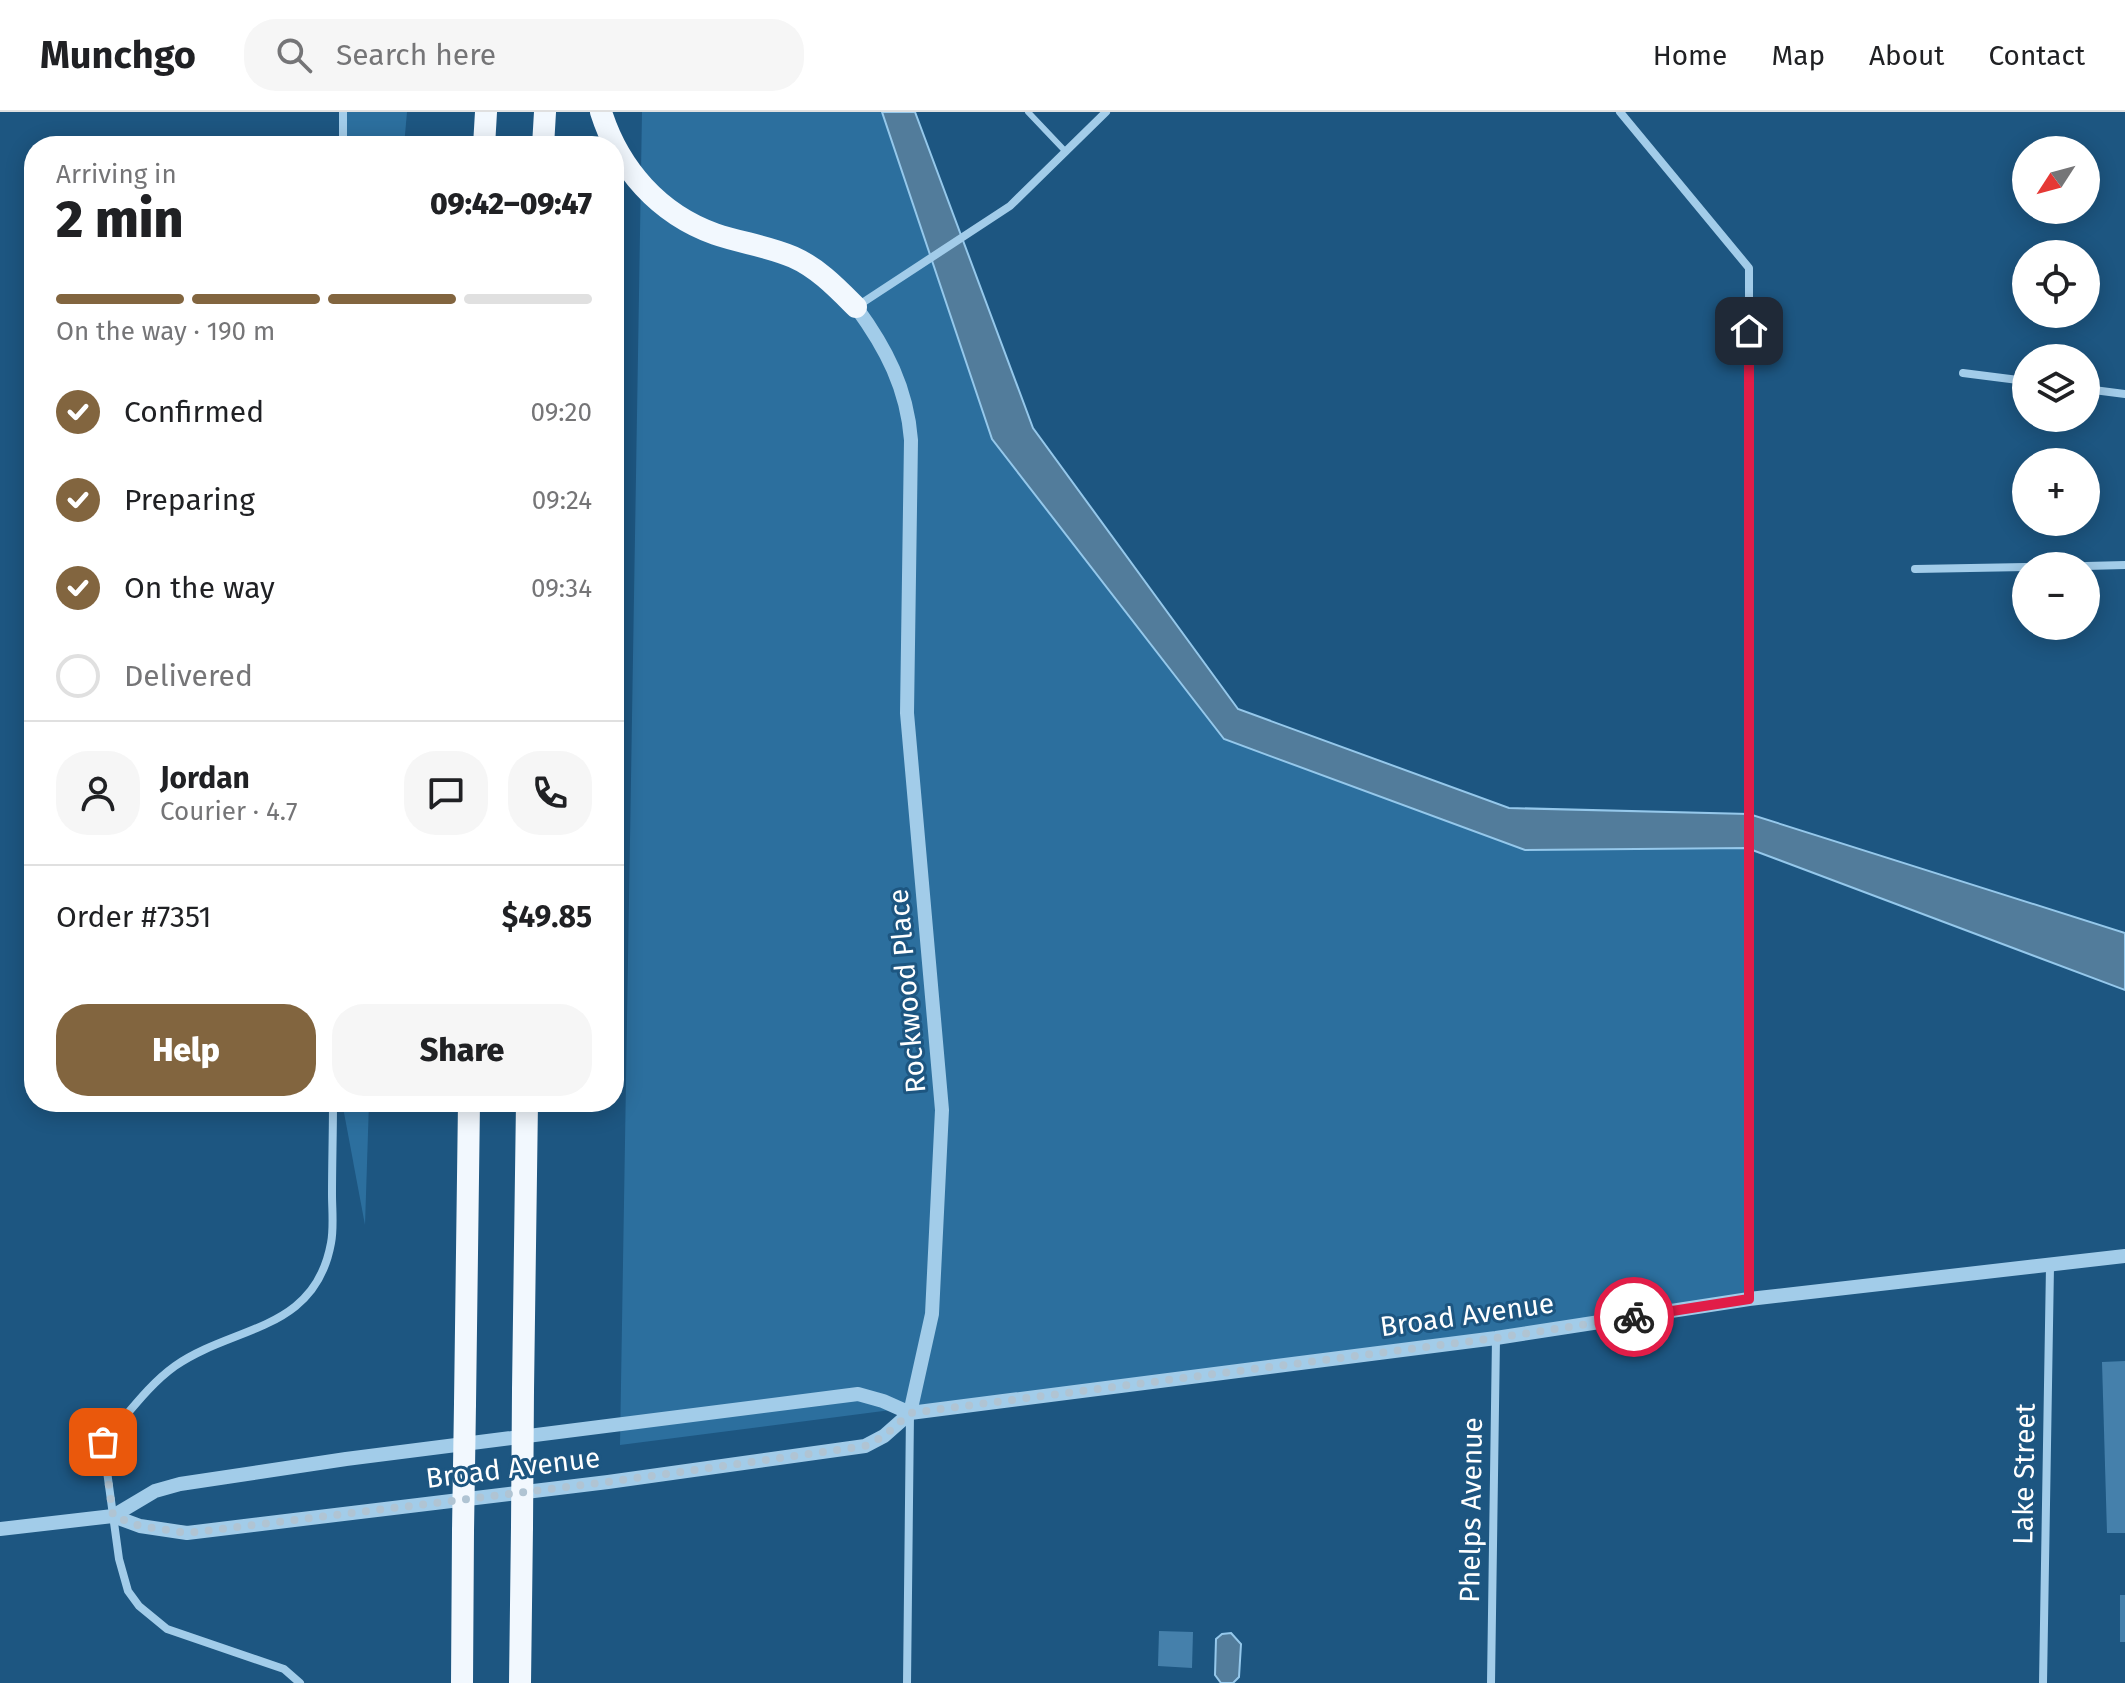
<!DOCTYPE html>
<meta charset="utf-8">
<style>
:root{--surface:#fff;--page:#f6f6f6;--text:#202124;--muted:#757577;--line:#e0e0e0;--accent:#82653f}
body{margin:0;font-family:"Fira Sans",sans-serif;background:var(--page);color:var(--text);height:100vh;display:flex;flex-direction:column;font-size:30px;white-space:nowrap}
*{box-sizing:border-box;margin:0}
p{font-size:26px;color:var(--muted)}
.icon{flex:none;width:44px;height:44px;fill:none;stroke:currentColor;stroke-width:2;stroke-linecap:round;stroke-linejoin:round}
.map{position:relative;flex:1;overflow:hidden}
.details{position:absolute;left:24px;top:24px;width:600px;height:976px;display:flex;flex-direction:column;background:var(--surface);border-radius:32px;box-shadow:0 4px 20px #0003}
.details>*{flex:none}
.needle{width:52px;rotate:234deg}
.fabs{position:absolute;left:2012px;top:24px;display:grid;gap:16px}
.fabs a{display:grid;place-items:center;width:88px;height:88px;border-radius:50%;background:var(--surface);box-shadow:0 4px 20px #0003;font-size:40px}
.pin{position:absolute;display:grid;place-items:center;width:68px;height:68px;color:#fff;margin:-34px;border-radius:16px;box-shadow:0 4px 12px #0006}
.courier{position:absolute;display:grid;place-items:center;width:80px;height:80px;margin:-40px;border:6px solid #e11d48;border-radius:50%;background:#fff;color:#222;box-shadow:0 2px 10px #0007}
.summary em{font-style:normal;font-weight:800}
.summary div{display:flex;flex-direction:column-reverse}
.summary{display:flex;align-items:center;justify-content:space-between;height:136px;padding:0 32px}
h1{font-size:52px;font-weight:800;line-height:60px}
.bar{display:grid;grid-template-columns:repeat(4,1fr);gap:12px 8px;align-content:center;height:96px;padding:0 32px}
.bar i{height:10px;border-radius:6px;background:var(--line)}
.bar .active{background:var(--accent)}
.bar p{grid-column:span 4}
.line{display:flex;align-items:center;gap:20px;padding:0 32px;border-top:2px solid var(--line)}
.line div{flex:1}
.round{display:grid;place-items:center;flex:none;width:84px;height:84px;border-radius:32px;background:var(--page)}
ol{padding:0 32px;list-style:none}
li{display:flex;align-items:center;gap:24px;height:88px}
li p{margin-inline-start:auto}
li .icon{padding:8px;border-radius:50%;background:var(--accent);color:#fff;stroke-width:4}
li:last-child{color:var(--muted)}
li i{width:44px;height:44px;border:4px solid var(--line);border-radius:50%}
.primary-button{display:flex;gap:16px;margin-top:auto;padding:16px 32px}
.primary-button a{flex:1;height:92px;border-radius:32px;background:var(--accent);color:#fff;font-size:32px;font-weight:800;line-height:92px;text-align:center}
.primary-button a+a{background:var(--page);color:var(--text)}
header{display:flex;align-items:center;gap:48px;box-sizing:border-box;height:112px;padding:0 40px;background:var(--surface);border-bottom:2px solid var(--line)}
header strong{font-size:38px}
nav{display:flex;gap:44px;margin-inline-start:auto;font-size:28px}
.search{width:560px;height:72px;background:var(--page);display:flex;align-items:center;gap:20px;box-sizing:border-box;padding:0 28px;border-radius:32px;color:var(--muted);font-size:30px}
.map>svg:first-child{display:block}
.green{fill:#2c6f9e}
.water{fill:#527c9b;stroke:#95c8eb;stroke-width:2}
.building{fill:#4580ab}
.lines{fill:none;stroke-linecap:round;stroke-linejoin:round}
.service{stroke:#a2cce9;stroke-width:6}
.minor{stroke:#a2cce9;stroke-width:8}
.tertiary{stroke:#a2cce9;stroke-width:14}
.trunk{stroke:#f2f8fe;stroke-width:22}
.trunk-bridge{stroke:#f2f8fe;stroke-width:22}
.done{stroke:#b0c4d3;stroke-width:8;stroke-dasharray:0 14.4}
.route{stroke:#e11d48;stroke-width:10}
.labels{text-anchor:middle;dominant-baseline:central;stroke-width:6;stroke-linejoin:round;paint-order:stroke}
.street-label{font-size:28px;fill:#fff;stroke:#1d5681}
</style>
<header>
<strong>Munchgo</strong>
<div class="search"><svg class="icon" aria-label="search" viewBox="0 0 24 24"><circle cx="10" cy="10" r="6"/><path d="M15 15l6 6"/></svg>Search here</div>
<nav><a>Home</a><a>Map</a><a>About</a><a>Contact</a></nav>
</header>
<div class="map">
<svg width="2125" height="1571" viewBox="0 0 2125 1571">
<rect width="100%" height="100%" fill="#1d5681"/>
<g class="green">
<path d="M 347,0 L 407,0 L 404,34 L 346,34 Z"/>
<path d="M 642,0 L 882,0 L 992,327 L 1224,627 L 1525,738 L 1747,736 L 1749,1187 L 620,1333 Z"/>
<path d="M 342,990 L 369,990 L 365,1113 Z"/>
</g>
<g class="water">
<path d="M 882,0 L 915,0 L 1033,316 L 1238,597 L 1509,696 L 1749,702 L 2125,821 L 2125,878 L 1747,736 L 1525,738 L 1224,627 L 992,327 Z"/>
<path d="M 1231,1521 L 1241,1532 L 1239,1565 L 1233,1571 L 1221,1571 L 1215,1563 L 1216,1527 L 1222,1522 Z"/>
</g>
<g class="building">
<path d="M 2125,1249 L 2125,1421 L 2107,1421 L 2102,1250 Z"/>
<rect x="2120" y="1483" width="5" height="47"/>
<path d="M 1159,1519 L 1193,1520 L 1192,1556 L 1158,1554 Z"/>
</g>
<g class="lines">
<path class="service" d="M 1028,0 L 1066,40"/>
<g class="minor">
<path d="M 1620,0 L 1749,156 L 1749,1187"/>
<path d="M 343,34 L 343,0"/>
<path d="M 859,193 L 1010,94 L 1106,0"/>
<path d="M 1963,261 L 2026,269"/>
<path d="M 2086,277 L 2125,282"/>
<path d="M 2086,454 L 2125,453"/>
<path d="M 1915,457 L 2026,455"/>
<path d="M 300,1571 L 284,1557 L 167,1517 L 139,1494 L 128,1479 L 119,1447 L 103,1330 C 126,1305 147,1274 175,1254 C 234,1213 315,1220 331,1131 C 334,1116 332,1098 332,1082 C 332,1052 333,1021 333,990"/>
<path d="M 907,1571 L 910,1301"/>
<path d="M 1491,1571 L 1496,1226"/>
<path d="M 2043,1571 L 2050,1154"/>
</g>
<g class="tertiary">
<path d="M 856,195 C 886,236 907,276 911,328 L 907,601 L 942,998 L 932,1202 L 910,1301"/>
<path d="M 113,1404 L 140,1414 L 187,1421 L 608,1370 L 865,1334 L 884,1324 L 910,1301"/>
<path d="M 0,1417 L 113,1404 L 155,1379 L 180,1372 L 346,1347 L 858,1282 L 883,1289 L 910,1301 L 1496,1226 L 1749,1187 L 2125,1144"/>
</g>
<g class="trunk">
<path d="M 601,0 C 619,57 659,102 715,122 C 741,131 768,134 793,145 C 818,156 837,176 856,195"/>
<path d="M 484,34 L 486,0"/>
<path d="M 543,34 L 545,0"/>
<path d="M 523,1278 L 527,990"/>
<path d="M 465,1292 L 469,990"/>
<path d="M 462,1571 L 463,1419"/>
<path d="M 520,1571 L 522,1415"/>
</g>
<g class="trunk-bridge">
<path d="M 522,1415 L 523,1278"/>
<path d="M 463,1419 L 465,1292"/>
</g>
</g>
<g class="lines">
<path class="done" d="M 103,1330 L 113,1404 L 140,1414 L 187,1421 L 608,1370 L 865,1334 L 884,1324 L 910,1301 L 1496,1226 L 1634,1205"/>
<path class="route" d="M 1634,1205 L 1749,1187 L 1749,219"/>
</g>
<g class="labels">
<g class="street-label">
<text transform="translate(907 879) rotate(-95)">Rockwood Place</text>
<text transform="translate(1467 1203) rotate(-8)">Broad Avenue</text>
<text transform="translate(513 1356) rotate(-7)">Broad Avenue</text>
<text transform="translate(2024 1362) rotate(-89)">Lake Street</text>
<text transform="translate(1471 1398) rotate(-89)">Phelps Avenue</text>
</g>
</g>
</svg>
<div class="fabs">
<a><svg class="needle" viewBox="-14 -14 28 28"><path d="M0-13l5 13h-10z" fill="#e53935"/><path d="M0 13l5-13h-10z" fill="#757577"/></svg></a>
<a><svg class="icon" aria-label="locate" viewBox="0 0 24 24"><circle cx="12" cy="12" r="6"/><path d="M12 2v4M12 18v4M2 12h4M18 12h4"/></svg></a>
<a><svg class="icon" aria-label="layers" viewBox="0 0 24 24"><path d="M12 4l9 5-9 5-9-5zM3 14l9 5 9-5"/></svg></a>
<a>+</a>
<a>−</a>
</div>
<div class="pin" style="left:103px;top:1330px;background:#ea580c"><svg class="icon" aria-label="bag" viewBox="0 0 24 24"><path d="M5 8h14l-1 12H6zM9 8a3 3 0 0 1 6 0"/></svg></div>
<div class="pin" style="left:1749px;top:219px;background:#1f2937"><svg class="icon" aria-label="home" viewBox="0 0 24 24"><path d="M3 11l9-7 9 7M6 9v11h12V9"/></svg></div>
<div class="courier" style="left:1634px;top:1205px"><svg class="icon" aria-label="bike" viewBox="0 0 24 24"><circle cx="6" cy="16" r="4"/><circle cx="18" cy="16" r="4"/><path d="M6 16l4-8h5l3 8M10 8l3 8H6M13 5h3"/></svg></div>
<section class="details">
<div class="summary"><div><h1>2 min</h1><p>Arriving in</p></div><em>09:42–09:47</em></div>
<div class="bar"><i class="active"></i><i class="active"></i><i class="active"></i><i></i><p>On the way · 190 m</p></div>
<ol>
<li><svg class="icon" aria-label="check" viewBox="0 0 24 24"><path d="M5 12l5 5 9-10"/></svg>Confirmed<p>09:20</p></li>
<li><svg class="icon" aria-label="check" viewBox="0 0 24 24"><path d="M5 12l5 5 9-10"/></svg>Preparing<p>09:24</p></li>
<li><svg class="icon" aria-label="check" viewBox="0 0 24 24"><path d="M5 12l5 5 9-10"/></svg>On the way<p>09:34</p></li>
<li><i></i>Delivered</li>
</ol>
<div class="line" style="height:144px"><a class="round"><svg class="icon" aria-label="person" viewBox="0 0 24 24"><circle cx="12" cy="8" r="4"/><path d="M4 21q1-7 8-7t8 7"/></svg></a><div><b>Jordan</b><p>Courier · 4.7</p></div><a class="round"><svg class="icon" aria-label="chat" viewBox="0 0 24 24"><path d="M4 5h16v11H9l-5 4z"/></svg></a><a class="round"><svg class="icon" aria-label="phone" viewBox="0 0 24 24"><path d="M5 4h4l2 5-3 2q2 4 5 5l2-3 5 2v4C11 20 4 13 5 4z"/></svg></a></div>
<div class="line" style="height:104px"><div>Order #7351</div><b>$49.85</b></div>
<div class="primary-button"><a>Help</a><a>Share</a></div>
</section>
</div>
